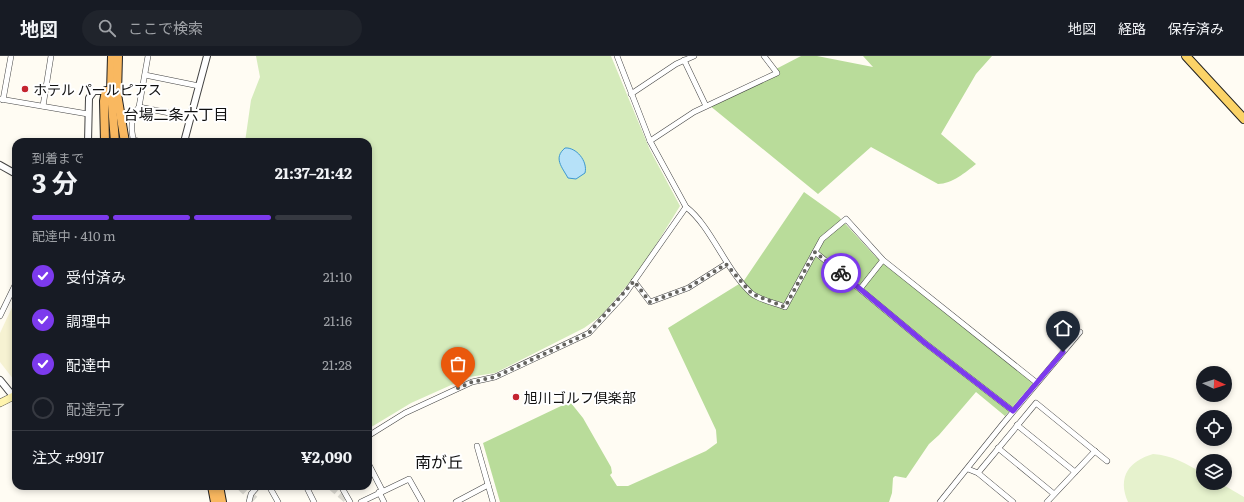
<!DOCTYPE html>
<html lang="ja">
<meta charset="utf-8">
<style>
:root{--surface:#171b24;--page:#20242c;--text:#f1f3f6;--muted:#9ea1a6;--line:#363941;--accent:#7c3aed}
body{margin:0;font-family:Literata,"Noto Sans JP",serif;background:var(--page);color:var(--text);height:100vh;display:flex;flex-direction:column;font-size:15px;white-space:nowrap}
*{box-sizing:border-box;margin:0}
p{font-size:13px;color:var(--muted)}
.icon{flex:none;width:22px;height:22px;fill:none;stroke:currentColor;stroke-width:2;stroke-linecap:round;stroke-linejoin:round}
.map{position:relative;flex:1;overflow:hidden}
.panel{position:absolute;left:12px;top:82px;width:360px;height:352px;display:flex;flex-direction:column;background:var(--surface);border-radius:12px;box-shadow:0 2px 6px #0003}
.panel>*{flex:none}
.needle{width:26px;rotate:93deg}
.buttons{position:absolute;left:1196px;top:310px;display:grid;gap:8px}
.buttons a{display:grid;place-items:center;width:36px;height:36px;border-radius:50%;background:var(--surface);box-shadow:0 2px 6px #0003;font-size:20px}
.pin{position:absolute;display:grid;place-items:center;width:34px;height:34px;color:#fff;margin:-41px -17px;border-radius:50% 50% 50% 0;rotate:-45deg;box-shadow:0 0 4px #0007}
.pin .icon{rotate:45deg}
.courier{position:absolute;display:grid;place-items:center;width:40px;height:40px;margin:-20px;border:3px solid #7c3aed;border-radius:50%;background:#fff;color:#222;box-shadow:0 1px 5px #0007}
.overview em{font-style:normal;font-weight:700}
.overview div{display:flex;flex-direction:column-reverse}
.overview{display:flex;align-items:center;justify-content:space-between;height:68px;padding:0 20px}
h1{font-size:26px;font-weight:700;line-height:30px}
.bar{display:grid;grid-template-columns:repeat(4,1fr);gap:6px 4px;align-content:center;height:48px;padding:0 20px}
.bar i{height:5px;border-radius:3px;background:var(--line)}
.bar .selected{background:var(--accent)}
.bar p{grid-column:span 4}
.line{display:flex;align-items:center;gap:10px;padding:0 20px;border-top:1px solid var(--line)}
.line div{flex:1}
ol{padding:0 20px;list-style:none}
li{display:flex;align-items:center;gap:12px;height:44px}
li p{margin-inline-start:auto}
li .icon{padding:4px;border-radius:50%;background:var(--accent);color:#fff;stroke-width:4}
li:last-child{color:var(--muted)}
li i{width:22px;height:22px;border:2px solid var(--line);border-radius:50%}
header{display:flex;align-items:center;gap:24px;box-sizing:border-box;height:56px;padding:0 20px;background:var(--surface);border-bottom:1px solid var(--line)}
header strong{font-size:19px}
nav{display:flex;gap:22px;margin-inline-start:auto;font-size:14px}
.search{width:280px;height:36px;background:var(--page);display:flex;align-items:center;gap:10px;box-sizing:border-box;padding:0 14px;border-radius:22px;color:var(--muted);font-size:15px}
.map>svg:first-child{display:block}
.farmland{fill:#f6f2d2}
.green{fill:#d5ebbb}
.forest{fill:#b9dc9a}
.pitch{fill:#e6f2cd}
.water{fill:#b6e1f8;stroke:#3c98d0}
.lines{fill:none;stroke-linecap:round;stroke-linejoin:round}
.trunk-tunnel{stroke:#dbd9d1;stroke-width:8;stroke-dasharray:8 4;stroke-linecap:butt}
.minor-casing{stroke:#434343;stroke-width:6}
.tertiary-casing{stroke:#434343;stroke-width:8}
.secondary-casing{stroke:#323232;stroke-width:8}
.primary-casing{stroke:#212121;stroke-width:10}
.trunk-casing{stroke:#212121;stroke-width:10}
.minor{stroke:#fff;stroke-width:5}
.tertiary{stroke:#fff;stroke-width:6}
.secondary{stroke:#fff4ae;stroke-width:7}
.primary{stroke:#fbd367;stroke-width:8}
.trunk{stroke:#f9b860;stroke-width:8}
.done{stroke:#64635f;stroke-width:4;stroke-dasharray:0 7.2}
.route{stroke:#7c3aed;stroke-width:5}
.poi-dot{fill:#c4242f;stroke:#fff;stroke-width:1.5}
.labels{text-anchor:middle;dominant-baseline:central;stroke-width:4;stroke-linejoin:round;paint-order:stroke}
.poi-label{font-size:14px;fill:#101010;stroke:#fff;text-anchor:start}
.neighbourhood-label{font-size:15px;fill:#101010;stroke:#fff}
.quarter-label{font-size:16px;fill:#101010;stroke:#fff}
</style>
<header>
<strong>地図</strong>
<div class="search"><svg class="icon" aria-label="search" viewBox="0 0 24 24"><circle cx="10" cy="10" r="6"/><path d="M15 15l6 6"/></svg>ここで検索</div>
<nav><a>地図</a><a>経路</a><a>保存済み</a></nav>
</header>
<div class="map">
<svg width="1244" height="446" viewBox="0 0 1244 446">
<rect width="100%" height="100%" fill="#fffcf3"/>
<path class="farmland" d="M 16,243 L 16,323 L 14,324 L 0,306 L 0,277 Z"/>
<path class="green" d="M 256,0 L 611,0 L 650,94 L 680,150 L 641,213 L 601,260 L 584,272 L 495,317 L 469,321 L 411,347 L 368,373 L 368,86 L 245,86 L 251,44 L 260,21 Z"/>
<g class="forest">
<path d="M 801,0 L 817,0 L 873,11 L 863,0 L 992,0 L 976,18 L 941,78 L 976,108 C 966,116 952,128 938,128 L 871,91 L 818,138 L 709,49 L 777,17 L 776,13 Z"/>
<path d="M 804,136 L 839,161 L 875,200 L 1033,327 L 1005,360 L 976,336 L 939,379 L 929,388 L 906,422 L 895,420 L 893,422 L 892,437 L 889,446 L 500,446 L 483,387 L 561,350 L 571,347 L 583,362 L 611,411 L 612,417 L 610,419 L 617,430 L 628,430 L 706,395 L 717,387 L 716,374 L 668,272 L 739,228 L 741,229 Z"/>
</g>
<path class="pitch" d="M 1153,398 C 1172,399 1186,408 1203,417 L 1203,427 L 1220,427 L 1244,441 L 1244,446 L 1128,446 C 1117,421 1129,405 1153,398 Z"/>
<path class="water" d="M 565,92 C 576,91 588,105 585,117 L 576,123 L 568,122 C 562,111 553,102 565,92 Z"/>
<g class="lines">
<g class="trunk-tunnel">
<path d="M 240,430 L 257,446"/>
<path d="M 331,430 L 350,446"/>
</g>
<defs>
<g id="minor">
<path d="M 617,0 L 650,85 L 686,151 C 711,170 725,213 751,237 C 759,244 775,247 785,251 L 822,183 L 846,163 L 883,204 L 1037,327"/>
<path d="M 684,4 L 706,50"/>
<path d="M 145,19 L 199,30"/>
<path d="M 631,38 L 676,8 L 694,0"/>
<path d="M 0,43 L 88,58"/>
<path d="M 3,44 L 11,0"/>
<path d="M 43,50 L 51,0"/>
<path d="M 139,51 L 148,0"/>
<path d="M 133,84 L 143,86"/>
<path d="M 650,85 L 694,56 L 777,17 L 764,0"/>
<path d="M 134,86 C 131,75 130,60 139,51 L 190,61"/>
<path d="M 815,196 L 925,287 L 1013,355"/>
<path d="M 634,225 L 650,246 L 688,232 L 726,208"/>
<path d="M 860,233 L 883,204"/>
<path d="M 0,260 L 16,227"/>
<path d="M 1017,369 L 1075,416"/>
<path d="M 368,380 L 405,357 L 472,326 L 495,321 L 589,277 L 625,238 L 686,151"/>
<path d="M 477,390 L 493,446"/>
<path d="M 998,392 L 1054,438"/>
<path d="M 368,407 L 382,434"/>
<path d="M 968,413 L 978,417 L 1013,446"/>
<path d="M 978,417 L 1036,347 L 1107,405"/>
<path d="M 269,430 L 278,446"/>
<path d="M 306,430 L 314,446"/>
<path d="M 341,430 L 350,446"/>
<path d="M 379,436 L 384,446"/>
<path d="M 249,446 L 251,438 L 258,430"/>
<path d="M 361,446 L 409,423 L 422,446"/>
<path d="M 456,446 L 488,429"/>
<path d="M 940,446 L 1002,369 L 1080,276"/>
<path d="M 1047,446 L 1095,395"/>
</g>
<g id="tertiary">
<path d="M 88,86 L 89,42 L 94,35 L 106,35"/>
<path d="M 184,86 L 207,0"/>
<path d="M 0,109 L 16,118"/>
<path d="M 0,324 L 13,340"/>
</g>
<path id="secondary" d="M 0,347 L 16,339"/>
<path id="primary" d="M 1186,0 L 1244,63"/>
<g id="trunk">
<path d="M 112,0 L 111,36 L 115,86"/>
<path d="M 118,0 L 117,38 L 125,86"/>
<path d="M 105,86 L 104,45 L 106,35"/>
<path d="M 212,430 L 215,446"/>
<path d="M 219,430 L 222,446"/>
</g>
</defs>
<use href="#minor" class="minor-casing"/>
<use href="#tertiary" class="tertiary-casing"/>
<use href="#secondary" class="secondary-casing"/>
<use href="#primary" class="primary-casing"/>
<use href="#trunk" class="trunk-casing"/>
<use href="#minor" class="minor"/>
<use href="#tertiary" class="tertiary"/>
<use href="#secondary" class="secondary"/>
<use href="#primary" class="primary"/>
<use href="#trunk" class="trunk"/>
</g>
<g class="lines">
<path class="done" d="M 458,332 L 472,326 L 495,321 L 589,277 L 634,225 L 650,246 L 688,232 L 726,208 L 752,238 L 785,251 L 815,196 L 841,217"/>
<path class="route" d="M 841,217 L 925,287 L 1013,355 L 1063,296"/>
</g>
<g class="poi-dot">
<circle cx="25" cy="33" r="4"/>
<circle cx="516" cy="341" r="4"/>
</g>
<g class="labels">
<g class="poi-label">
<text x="33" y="33">ホテル パールピアス</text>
<text x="524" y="341">旭川ゴルフ倶楽部</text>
</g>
<g class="neighbourhood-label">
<text x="176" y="57">台場二条六丁目</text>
</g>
<g class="quarter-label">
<text x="439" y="405">南が丘</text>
</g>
</g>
</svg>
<div class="buttons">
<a><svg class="needle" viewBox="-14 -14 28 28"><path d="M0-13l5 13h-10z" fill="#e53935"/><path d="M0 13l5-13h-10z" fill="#9ea1a6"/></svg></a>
<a><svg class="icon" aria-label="locate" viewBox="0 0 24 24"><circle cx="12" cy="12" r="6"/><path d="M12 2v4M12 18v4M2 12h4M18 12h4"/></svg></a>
<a><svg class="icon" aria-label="layers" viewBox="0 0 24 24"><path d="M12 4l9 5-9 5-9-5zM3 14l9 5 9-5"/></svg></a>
</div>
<div class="pin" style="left:458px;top:332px;background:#ea580c"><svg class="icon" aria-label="bag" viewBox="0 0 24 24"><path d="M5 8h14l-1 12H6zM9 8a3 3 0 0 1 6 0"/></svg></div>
<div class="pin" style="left:1063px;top:296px;background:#1f2937"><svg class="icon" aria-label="home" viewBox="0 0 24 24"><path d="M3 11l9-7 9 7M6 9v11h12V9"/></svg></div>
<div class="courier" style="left:841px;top:217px"><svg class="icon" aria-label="bike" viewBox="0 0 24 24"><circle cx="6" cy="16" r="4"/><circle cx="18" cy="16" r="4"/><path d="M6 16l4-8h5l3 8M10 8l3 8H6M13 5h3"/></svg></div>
<section class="panel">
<div class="overview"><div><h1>3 分</h1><p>到着まで</p></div><em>21:37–21:42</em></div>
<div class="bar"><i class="selected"></i><i class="selected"></i><i class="selected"></i><i></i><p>配達中 · 410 m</p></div>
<ol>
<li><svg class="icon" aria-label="check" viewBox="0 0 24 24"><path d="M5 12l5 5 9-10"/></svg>受付済み<p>21:10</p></li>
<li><svg class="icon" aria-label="check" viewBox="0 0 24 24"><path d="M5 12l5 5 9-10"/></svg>調理中<p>21:16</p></li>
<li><svg class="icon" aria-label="check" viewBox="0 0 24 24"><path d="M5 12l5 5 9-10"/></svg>配達中<p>21:28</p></li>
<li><i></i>配達完了</li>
</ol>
<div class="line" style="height:52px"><div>注文 #9917</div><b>¥2,090</b></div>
</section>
</div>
